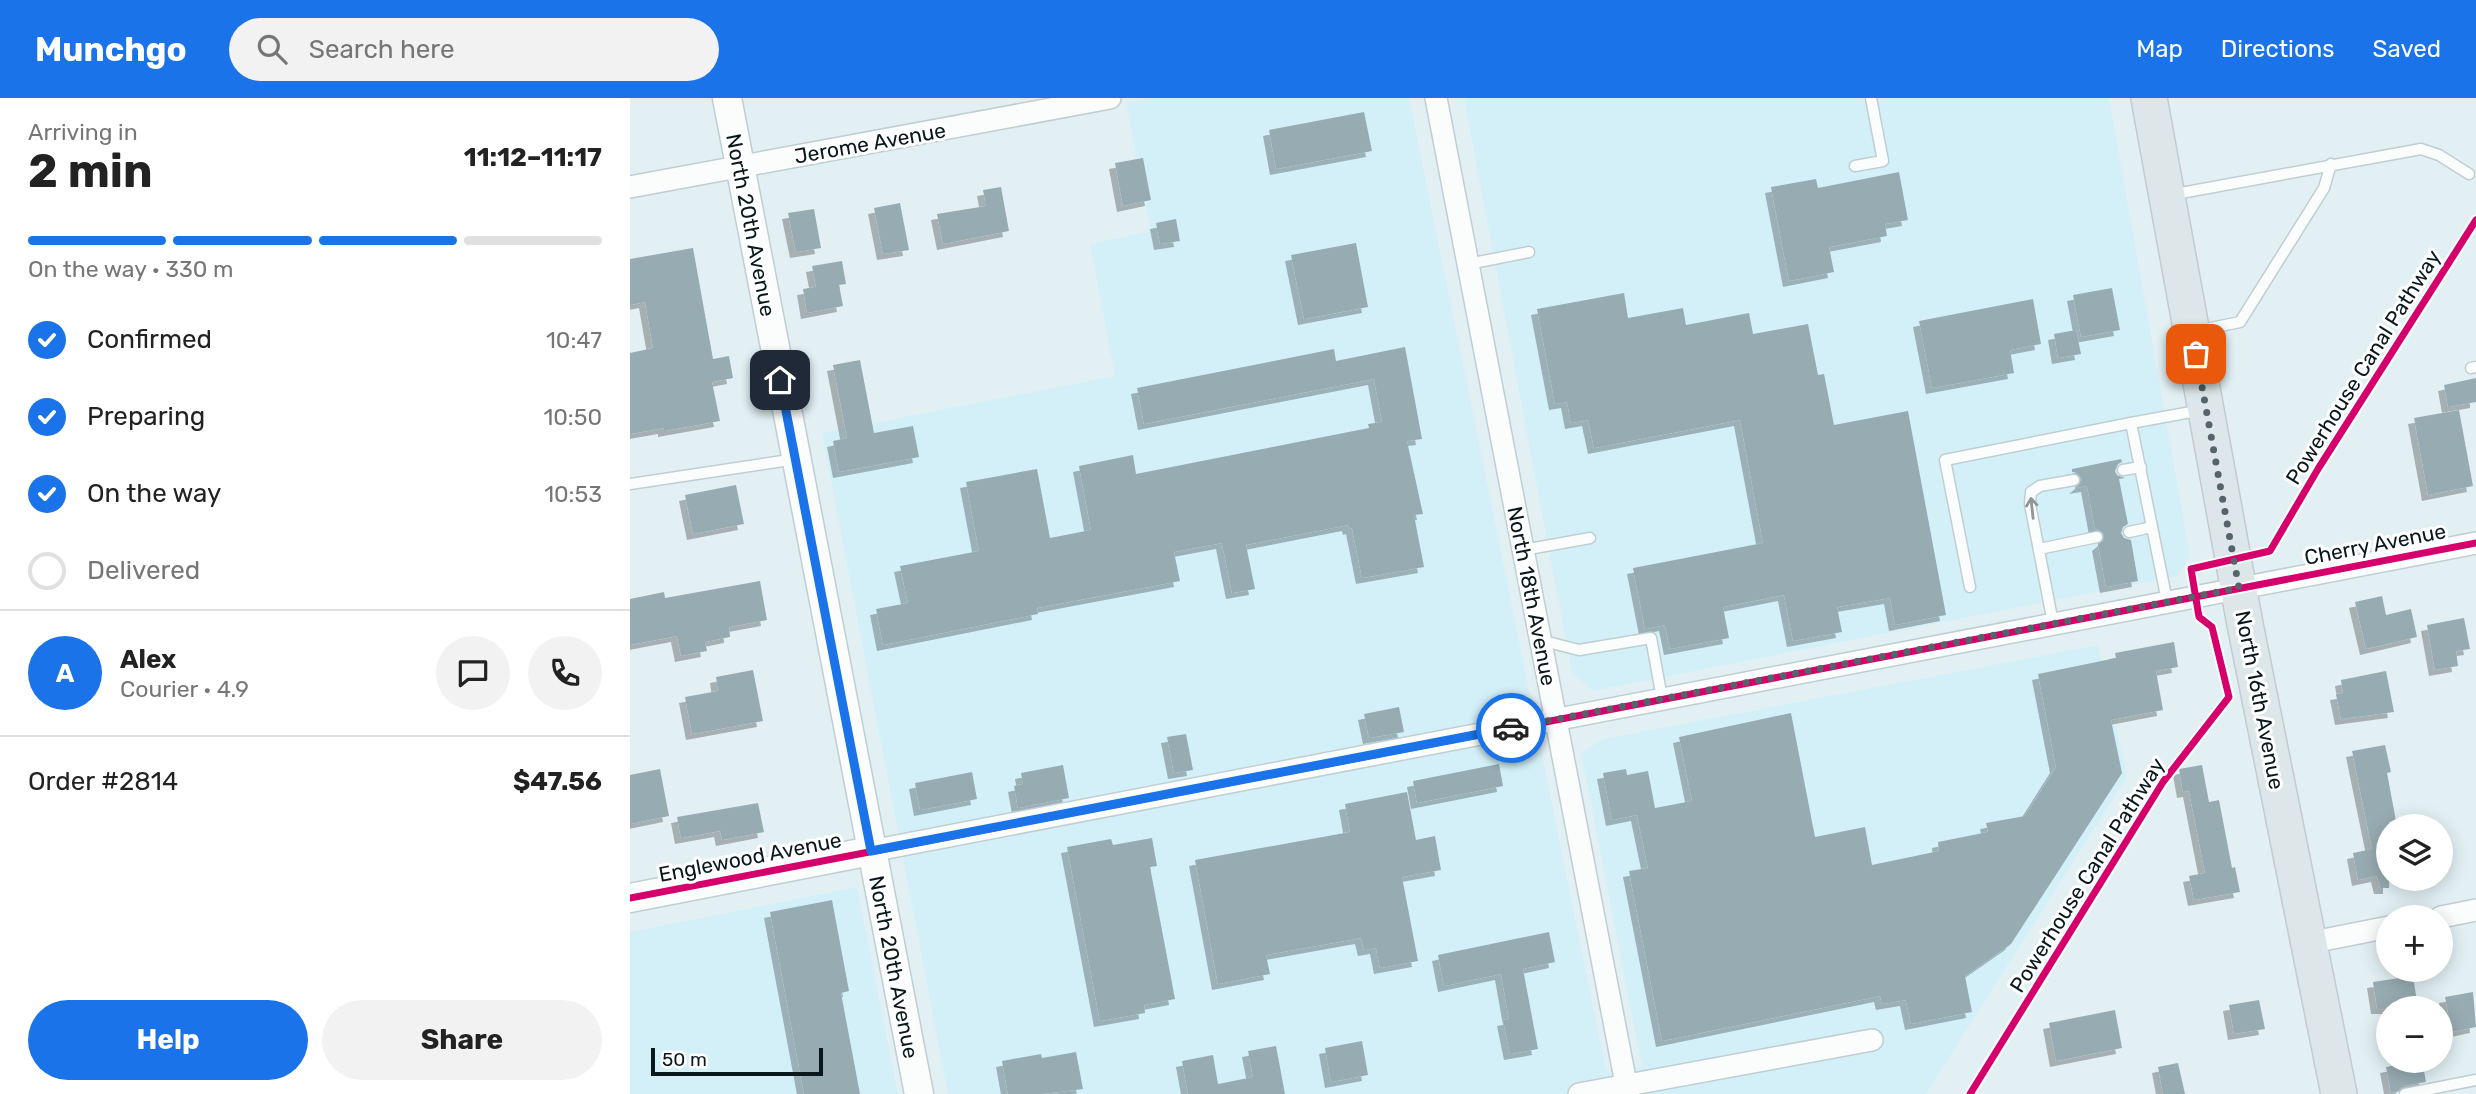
<!DOCTYPE html>
<meta charset="utf-8">
<style>
:root{--surface:#fff;--page:#f2f2f2;--text:#222;--muted:#767676;--line:#e0e0e0;--accent:#1a73e8}
body{margin:0;font-family:Rubik,sans-serif;background:var(--page);color:var(--text);height:100vh;display:flex;flex-direction:column;font-size:26px;white-space:nowrap}
*{box-sizing:border-box;margin:0}
p{font-size:23px;color:var(--muted)}
.icon{flex:none;width:38px;height:38px;fill:none;stroke:currentColor;stroke-width:2;stroke-linecap:round;stroke-linejoin:round}
.map{position:relative;flex:1;overflow:hidden}
.drawer{display:flex;flex-direction:column;background:var(--surface);width:630px}
.drawer>*{flex:none}
.controls{position:absolute;left:1746px;top:716px;display:grid;gap:14px}
.controls a{display:grid;place-items:center;width:77px;height:77px;border-radius:50%;background:var(--surface);box-shadow:0 4px 18px #0003;font-size:35px}
.scale{position:absolute;left:21px;bottom:18px;width:172px;box-sizing:border-box;padding-left:7px;border:4px solid #08181d;border-top:0;font-size:19px;line-height:24px;white-space:nowrap;color:#08181d;-webkit-text-stroke:5px #fff;paint-order:stroke}
.pin{position:absolute;display:grid;place-items:center;width:60px;height:60px;color:#fff;margin:-30px;border-radius:14px;box-shadow:0 4px 10px #0006}
.courier{position:absolute;display:grid;place-items:center;width:70px;height:70px;margin:-35px;border:5px solid #1a73e8;border-radius:50%;background:#fff;color:#222;box-shadow:0 2px 9px #0007}
.head em{font-style:normal;font-weight:700}
.head div{display:flex;flex-direction:column-reverse}
.head{display:flex;align-items:center;justify-content:space-between;height:119px;padding:0 28px}
h1{font-size:46px;font-weight:700;line-height:52px}
.bar{display:grid;grid-template-columns:repeat(4,1fr);gap:10px 7px;align-content:center;height:84px;padding:0 28px}
.bar i{height:9px;border-radius:5px;background:var(--line)}
.bar .current{background:var(--accent)}
.bar p{grid-column:span 4}
.line{display:flex;align-items:center;gap:18px;padding:0 28px;border-top:2px solid var(--line)}
.line div{flex:1}
.round{display:grid;place-items:center;flex:none;width:74px;height:74px;border-radius:37px;background:var(--page)}
ol{padding:0 28px;list-style:none}
li{display:flex;align-items:center;gap:21px;height:77px}
li p{margin-inline-start:auto}
li .icon{padding:7px;border-radius:50%;background:var(--accent);color:#fff;stroke-width:4}
li:last-child{color:var(--muted)}
li i{width:38px;height:38px;border:4px solid var(--line);border-radius:50%}
.button{display:flex;gap:14px;margin-top:auto;padding:14px 28px}
.button a{flex:1;height:80px;border-radius:42px;background:var(--accent);color:#fff;font-size:28px;font-weight:700;line-height:80px;text-align:center}
.button a+a{background:var(--page);color:var(--text)}
header{display:flex;align-items:center;gap:42px;box-sizing:border-box;height:98px;padding:0 35px;background:var(--accent);color:#fff}
header strong{font-size:33px}
nav{display:flex;gap:38px;margin-inline-start:auto;font-size:24px}
.search{width:490px;height:63px;background:var(--page);display:flex;align-items:center;gap:18px;box-sizing:border-box;padding:0 24px;border-radius:38px;color:var(--muted);font-size:26px}
main{display:flex;flex:1;min-height:0}
.map>svg:first-child{display:block}
.built{fill:#d3f0f9}
.building{fill:#97acb2;filter:url(#shadow)}
.lines{fill:none;stroke-linecap:round;stroke-linejoin:round}
.service-casing{stroke:#bfced2;stroke-width:13}
.minor-casing{stroke:#bfced2;stroke-width:24}
.tertiary-casing{stroke:#bfced2;stroke-width:31}
.primary-casing{stroke:#c3cbce;stroke-width:38}
.service{stroke:#fbfdfd;stroke-width:10}
.minor{stroke:#fbfdfd;stroke-width:21}
.tertiary{stroke:#fbfdfd;stroke-width:28}
.primary{stroke:#dde6e8;stroke-width:35}
.cycleway-casing{stroke:#fff;stroke-width:11}
.cycleway{stroke:#d6006c;stroke-width:7}
.oneway{stroke:#8e9698}
.done{stroke:#546468;stroke-width:7;stroke-dasharray:0 12.6}
.route{stroke:#1a73e8;stroke-width:9}
.labels{text-anchor:middle;dominant-baseline:central;stroke-width:6;stroke-linejoin:round;paint-order:stroke}
.street-label{font-size:21px;fill:#08181d;stroke:#fff}
</style>
<header>
<strong>Munchgo</strong>
<div class="search"><svg class="icon" aria-label="search" viewBox="0 0 24 24"><circle cx="10" cy="10" r="6"/><path d="M15 15l6 6"/></svg>Search here</div>
<nav><a>Map</a><a>Directions</a><a>Saved</a></nav>
</header>
<main>
<section class="drawer">
<div class="head"><div><h1>2 min</h1><p>Arriving in</p></div><em>11:12–11:17</em></div>
<div class="bar"><i class="current"></i><i class="current"></i><i class="current"></i><i></i><p>On the way · 330 m</p></div>
<ol>
<li><svg class="icon" aria-label="check" viewBox="0 0 24 24"><path d="M5 12l5 5 9-10"/></svg>Confirmed<p>10:47</p></li>
<li><svg class="icon" aria-label="check" viewBox="0 0 24 24"><path d="M5 12l5 5 9-10"/></svg>Preparing<p>10:50</p></li>
<li><svg class="icon" aria-label="check" viewBox="0 0 24 24"><path d="M5 12l5 5 9-10"/></svg>On the way<p>10:53</p></li>
<li><i></i>Delivered</li>
</ol>
<div class="line" style="height:126px"><b class="round" style="background:var(--accent);color:#fff">A</b><div><b>Alex</b><p>Courier · 4.9</p></div><a class="round"><svg class="icon" aria-label="chat" viewBox="0 0 24 24"><path d="M4 5h16v11H9l-5 4z"/></svg></a><a class="round"><svg class="icon" aria-label="phone" viewBox="0 0 24 24"><path d="M5 4h4l2 5-3 2q2 4 5 5l2-3 5 2v4C11 20 4 13 5 4z"/></svg></a></div>
<div class="line" style="height:91px"><div>Order #2814</div><b>$47.56</b></div>
<div class="button"><a>Help</a><a>Share</a></div>
</section>
<div class="map">
<svg width="1846" height="996" viewBox="0 0 1846 996">
<defs>
<filter id="shadow"><feDropShadow dx="-6" dy="6" stdDeviation="0" flood-color="#0004"/></filter>
</defs>
<rect width="100%" height="100%" fill="#e2f0f4"/>
<g class="built">
<path d="M 517,0 L 779,0 L 976,973 L 1012,969 L 951,655 L 973,641 L 1468,547 L 1497,679 L 1296,996 L 318,996 L 192,335 L 485,278 L 460,146 L 521,133 L 496,4 Z"/>
<path d="M 834,0 L 1479,0 L 1560,458 L 1547,478 L 963,593 L 942,575 Z"/>
<path d="M 227,789 L 268,996 L 0,996 L 0,834 Z"/>
</g>
<g class="building">
<path d="M 734,14 L 742,53 L 646,71 L 639,32 Z"/>
<path d="M 513,60 L 521,102 L 493,108 L 485,65 Z"/>
<path d="M 1269,74 L 1278,122 L 1255,126 L 1257,138 L 1199,149 L 1204,174 L 1159,183 L 1141,89 L 1186,81 L 1188,90 Z"/>
<path d="M 371,89 L 379,133 L 313,146 L 307,116 L 356,108 L 353,92 Z"/>
<path d="M 270,105 L 279,152 L 253,156 L 244,110 Z"/>
<path d="M 184,111 L 191,150 L 166,154 L 158,115 Z"/>
<path d="M 546,121 L 550,143 L 530,146 L 526,125 Z"/>
<path d="M 726,145 L 738,209 L 674,221 L 661,157 Z"/>
<path d="M 63,150 L 83,261 L 99,258 L 103,280 L 82,284 L 90,323 L 34,333 L 34,330 L 0,336 L 0,255 L 23,250 L 15,204 L 0,207 L 0,161 Z"/>
<path d="M 212,163 L 216,186 L 209,187 L 213,208 L 177,215 L 173,191 L 186,189 L 182,168 Z"/>
<path d="M 1482,190 L 1490,232 L 1451,239 L 1443,197 Z"/>
<path d="M 994,195 L 998,220 L 1053,210 L 1056,227 L 1119,215 L 1123,236 L 1178,226 L 1188,277 L 1194,276 L 1204,327 L 1278,313 L 1316,517 L 1265,527 L 1260,500 L 1207,509 L 1212,534 L 1163,543 L 1154,497 L 1093,509 L 1099,540 L 1040,551 L 1035,527 L 1015,531 L 1003,470 L 1133,445 L 1110,322 L 964,350 L 958,322 L 941,325 L 937,304 L 925,306 L 907,211 Z"/>
<path d="M 1403,201 L 1411,246 L 1380,252 L 1384,275 L 1302,290 L 1289,223 Z"/>
<path d="M 1446,232 L 1451,256 L 1428,260 L 1424,236 Z"/>
<path d="M 775,249 L 792,341 L 777,343 L 793,416 L 784,417 L 794,469 L 732,480 L 722,430 L 719,431 L 718,427 L 616,447 L 625,491 L 602,495 L 592,445 L 544,454 L 550,483 L 407,510 L 408,516 L 253,547 L 246,511 L 278,505 L 270,468 L 349,453 L 336,384 L 407,371 L 420,440 L 461,432 L 449,368 L 503,357 L 506,376 L 739,330 L 738,326 L 752,324 L 744,281 L 514,326 L 507,290 L 704,251 L 706,263 Z"/>
<path d="M 230,262 L 244,335 L 283,328 L 289,359 L 209,374 L 203,343 L 217,340 L 203,267 Z"/>
<path d="M 1846,280 L 1846,304 L 1818,309 L 1814,287 Z"/>
<path d="M 1829,312 L 1843,388 L 1798,397 L 1784,320 Z"/>
<path d="M 1491,361 L 1492,364 L 1488,366 L 1485,373 L 1487,377 L 1495,380 L 1489,381 L 1498,426 L 1493,429 L 1491,435 L 1494,440 L 1501,442 L 1508,483 L 1476,489 L 1468,447 L 1474,442 L 1474,437 L 1470,432 L 1465,431 L 1457,388 L 1445,390 L 1451,385 L 1452,380 L 1447,375 L 1442,374 L 1442,371 Z"/>
<path d="M 106,387 L 114,426 L 63,436 L 55,397 Z"/>
<path d="M 130,483 L 137,522 L 99,529 L 100,539 L 75,544 L 77,553 L 51,558 L 47,538 L 0,547 L 0,501 L 34,494 L 35,500 Z"/>
<path d="M 1752,498 L 1756,517 L 1781,511 L 1787,539 L 1736,551 L 1725,504 Z"/>
<path d="M 1834,520 L 1840,551 L 1826,553 L 1828,568 L 1805,572 L 1797,527 Z"/>
<path d="M 1544,544 L 1548,569 L 1526,573 L 1533,612 L 1481,622 L 1492,675 L 1381,846 L 1335,878 L 1342,914 L 1281,926 L 1276,902 L 1252,906 L 1250,898 L 1032,943 L 999,773 L 1018,770 L 1007,717 L 982,722 L 973,675 L 996,671 L 997,677 L 1018,673 L 1025,710 L 1062,703 L 1049,639 L 1161,615 L 1185,739 L 1235,729 L 1242,767 L 1309,753 L 1308,744 L 1358,734 L 1356,725 L 1395,718 L 1426,669 L 1408,576 L 1486,560 L 1485,555 Z"/>
<path d="M 123,572 L 133,623 L 62,636 L 55,599 L 88,593 L 86,579 Z"/>
<path d="M 1756,573 L 1764,614 L 1711,621 L 1706,596 L 1713,595 L 1711,582 Z"/>
<path d="M 769,609 L 774,634 L 739,640 L 734,616 Z"/>
<path d="M 556,636 L 563,672 L 544,675 L 537,639 Z"/>
<path d="M 1755,647 L 1761,674 L 1757,675 L 1766,723 L 1759,724 L 1759,790 L 1750,790 L 1747,778 L 1728,782 L 1723,755 L 1742,751 L 1722,653 Z"/>
<path d="M 869,666 L 873,688 L 787,705 L 783,683 Z"/>
<path d="M 433,667 L 439,700 L 388,710 L 384,688 L 393,686 L 391,675 Z"/>
<path d="M 1572,667 L 1579,704 L 1589,702 L 1602,770 L 1605,769 L 1610,794 L 1564,802 L 1559,778 L 1575,775 L 1559,693 L 1553,694 L 1549,671 Z"/>
<path d="M 30,671 L 39,718 L 0,726 L 0,677 Z"/>
<path d="M 342,674 L 347,701 L 290,712 L 285,685 Z"/>
<path d="M 777,694 L 786,742 L 805,738 L 811,772 L 772,779 L 788,863 L 750,870 L 746,850 L 734,852 L 731,840 L 636,857 L 640,876 L 588,886 L 565,762 L 720,734 L 715,706 Z"/>
<path d="M 128,705 L 134,734 L 92,742 L 90,733 L 51,740 L 47,719 Z"/>
<path d="M 522,740 L 527,768 L 520,769 L 545,901 L 514,907 L 515,915 L 470,923 L 437,749 L 481,741 L 483,747 Z"/>
<path d="M 202,802 L 219,893 L 211,895 L 230,996 L 174,996 L 140,814 Z"/>
<path d="M 919,834 L 925,864 L 893,871 L 908,951 L 880,956 L 873,922 L 879,921 L 871,876 L 814,888 L 808,857 Z"/>
<path d="M 1783,878 L 1788,910 L 1747,910 L 1743,884 Z"/>
<path d="M 1843,894 L 1846,929 L 1822,934 L 1815,899 Z"/>
<path d="M 1629,902 L 1635,931 L 1604,936 L 1599,907 Z"/>
<path d="M 1485,912 L 1492,950 L 1426,963 L 1419,925 Z"/>
<path d="M 732,943 L 738,977 L 701,984 L 695,950 Z"/>
<path d="M 646,948 L 655,996 L 558,996 L 552,963 L 583,957 L 588,986 L 623,979 L 618,953 Z"/>
<path d="M 446,954 L 453,991 L 411,996 L 378,996 L 372,963 L 411,956 L 412,960 Z"/>
<path d="M 1792,962 L 1796,984 L 1773,988 L 1768,993 L 1761,995 L 1756,969 Z"/>
<path d="M 1548,965 L 1555,996 L 1533,996 L 1528,969 Z"/>
</g>
<g class="lines">
<defs>
<g id="service">
<path d="M 1225,68 L 1253,63 L 1241,0"/>
<path d="M 1540,97 L 1791,51 L 1809,57 L 1839,76"/>
<path d="M 838,166 L 899,154"/>
<path d="M 1566,233 L 1610,224 L 1694,90 L 1701,66"/>
<path d="M 1841,270 L 1846,269"/>
<path d="M 1493,372 L 1511,369"/>
<path d="M 0,386 L 166,361"/>
<path d="M 1499,434 L 1522,429"/>
<path d="M 1409,451 L 1467,439"/>
<path d="M 893,452 L 960,440"/>
<path d="M 1340,489 L 1315,362 L 1501,325"/>
<path d="M 1537,503 L 1501,325 L 1572,312"/>
<path d="M 1423,525 L 1400,406 L 1401,394 L 1410,388 L 1444,382"/>
<path d="M 910,542 L 949,552 L 1021,540 L 1032,600"/>
<path d="M 1775,996 L 1846,982"/>
</g>
<g id="minor">
<path d="M 806,0 L 998,996"/>
<path d="M 0,89 L 480,0"/>
<path d="M 241,753 L 1846,445"/>
<path d="M 1811,819 L 1846,812"/>
<path d="M 1678,845 L 1759,829"/>
<path d="M 949,996 L 1242,942"/>
</g>
<g id="tertiary">
<path d="M 97,0 L 289,996"/>
<path d="M 0,800 L 241,753"/>
</g>
<path id="primary" d="M 1519,0 L 1615,526 L 1709,996"/>
</defs>
<use href="#service" class="service-casing"/>
<use href="#minor" class="minor-casing"/>
<use href="#tertiary" class="tertiary-casing"/>
<use href="#primary" class="primary-casing"/>
<use href="#service" class="service"/>
<use href="#minor" class="minor"/>
<use href="#tertiary" class="tertiary"/>
<use href="#primary" class="primary"/>
<defs>
<g id="cycleway">
<path d="M 0,800 L 1846,445"/>
<path d="M 1340,996 L 1533,684 L 1599,599 L 1582,529 L 1569,519 L 1561,471 L 1640,453 L 1688,371 L 1846,122"/>
</g>
</defs>
<use href="#cycleway" class="cycleway-casing"/>
<use href="#cycleway" class="cycleway"/>
</g>
<defs><path id="oneway-shaft" d="M-6 0H5M1.5-3L5.5 0L1.5 3" fill="none" stroke-width="1.6" stroke-linecap="round" stroke-linejoin="round" transform="scale(1.75)"/></defs>
<use class="oneway" href="#oneway-shaft" transform="translate(1402 410) rotate(-96)"/>
<g class="lines">
<path class="done" d="M 881,630 L 1609,490 L 1566,256"/>
<path class="route" d="M 150,282 L 241,753 L 881,630"/>
</g>
<g class="labels">
<g class="street-label">
<text transform="translate(240 45) rotate(-10)">Jerome Avenue</text>
<text transform="translate(121 127) rotate(79)">North 20th Avenue</text>
<text transform="translate(1733 269) rotate(-58)">Powerhouse Canal Pathway</text>
<text transform="translate(1745 446) rotate(-11)">Cherry Avenue</text>
<text transform="translate(902 498) rotate(79)">North 18th Avenue</text>
<text transform="translate(1630 602) rotate(79)">North 16th Avenue</text>
<text transform="translate(120 759) rotate(-11)">Englewood Avenue</text>
<text transform="translate(1457 777) rotate(-58)">Powerhouse Canal Pathway</text>
<text transform="translate(264 869) rotate(79)">North 20th Avenue</text>
</g>
</g>
</svg>
<div class="controls">
<a><svg class="icon" aria-label="layers" viewBox="0 0 24 24"><path d="M12 4l9 5-9 5-9-5zM3 14l9 5 9-5"/></svg></a>
<a>+</a>
<a>−</a>
</div>
<div class="scale">50 m</div>
<div class="pin" style="left:1566px;top:256px;background:#ea580c"><svg class="icon" aria-label="bag" viewBox="0 0 24 24"><path d="M5 8h14l-1 12H6zM9 8a3 3 0 0 1 6 0"/></svg></div>
<div class="pin" style="left:150px;top:282px;background:#1f2937"><svg class="icon" aria-label="home" viewBox="0 0 24 24"><path d="M3 11l9-7 9 7M6 9v11h12V9"/></svg></div>
<div class="courier" style="left:881px;top:630px"><svg class="icon" aria-label="car" viewBox="0 0 24 24"><path d="M5 17H2v-5l4-1 3-4h7l3 4 3 1v5h-3M9 17h6M6 11h13"/><circle cx="7" cy="17" r="2"/><circle cx="17" cy="17" r="2"/></svg></div>
</div>
</main>
